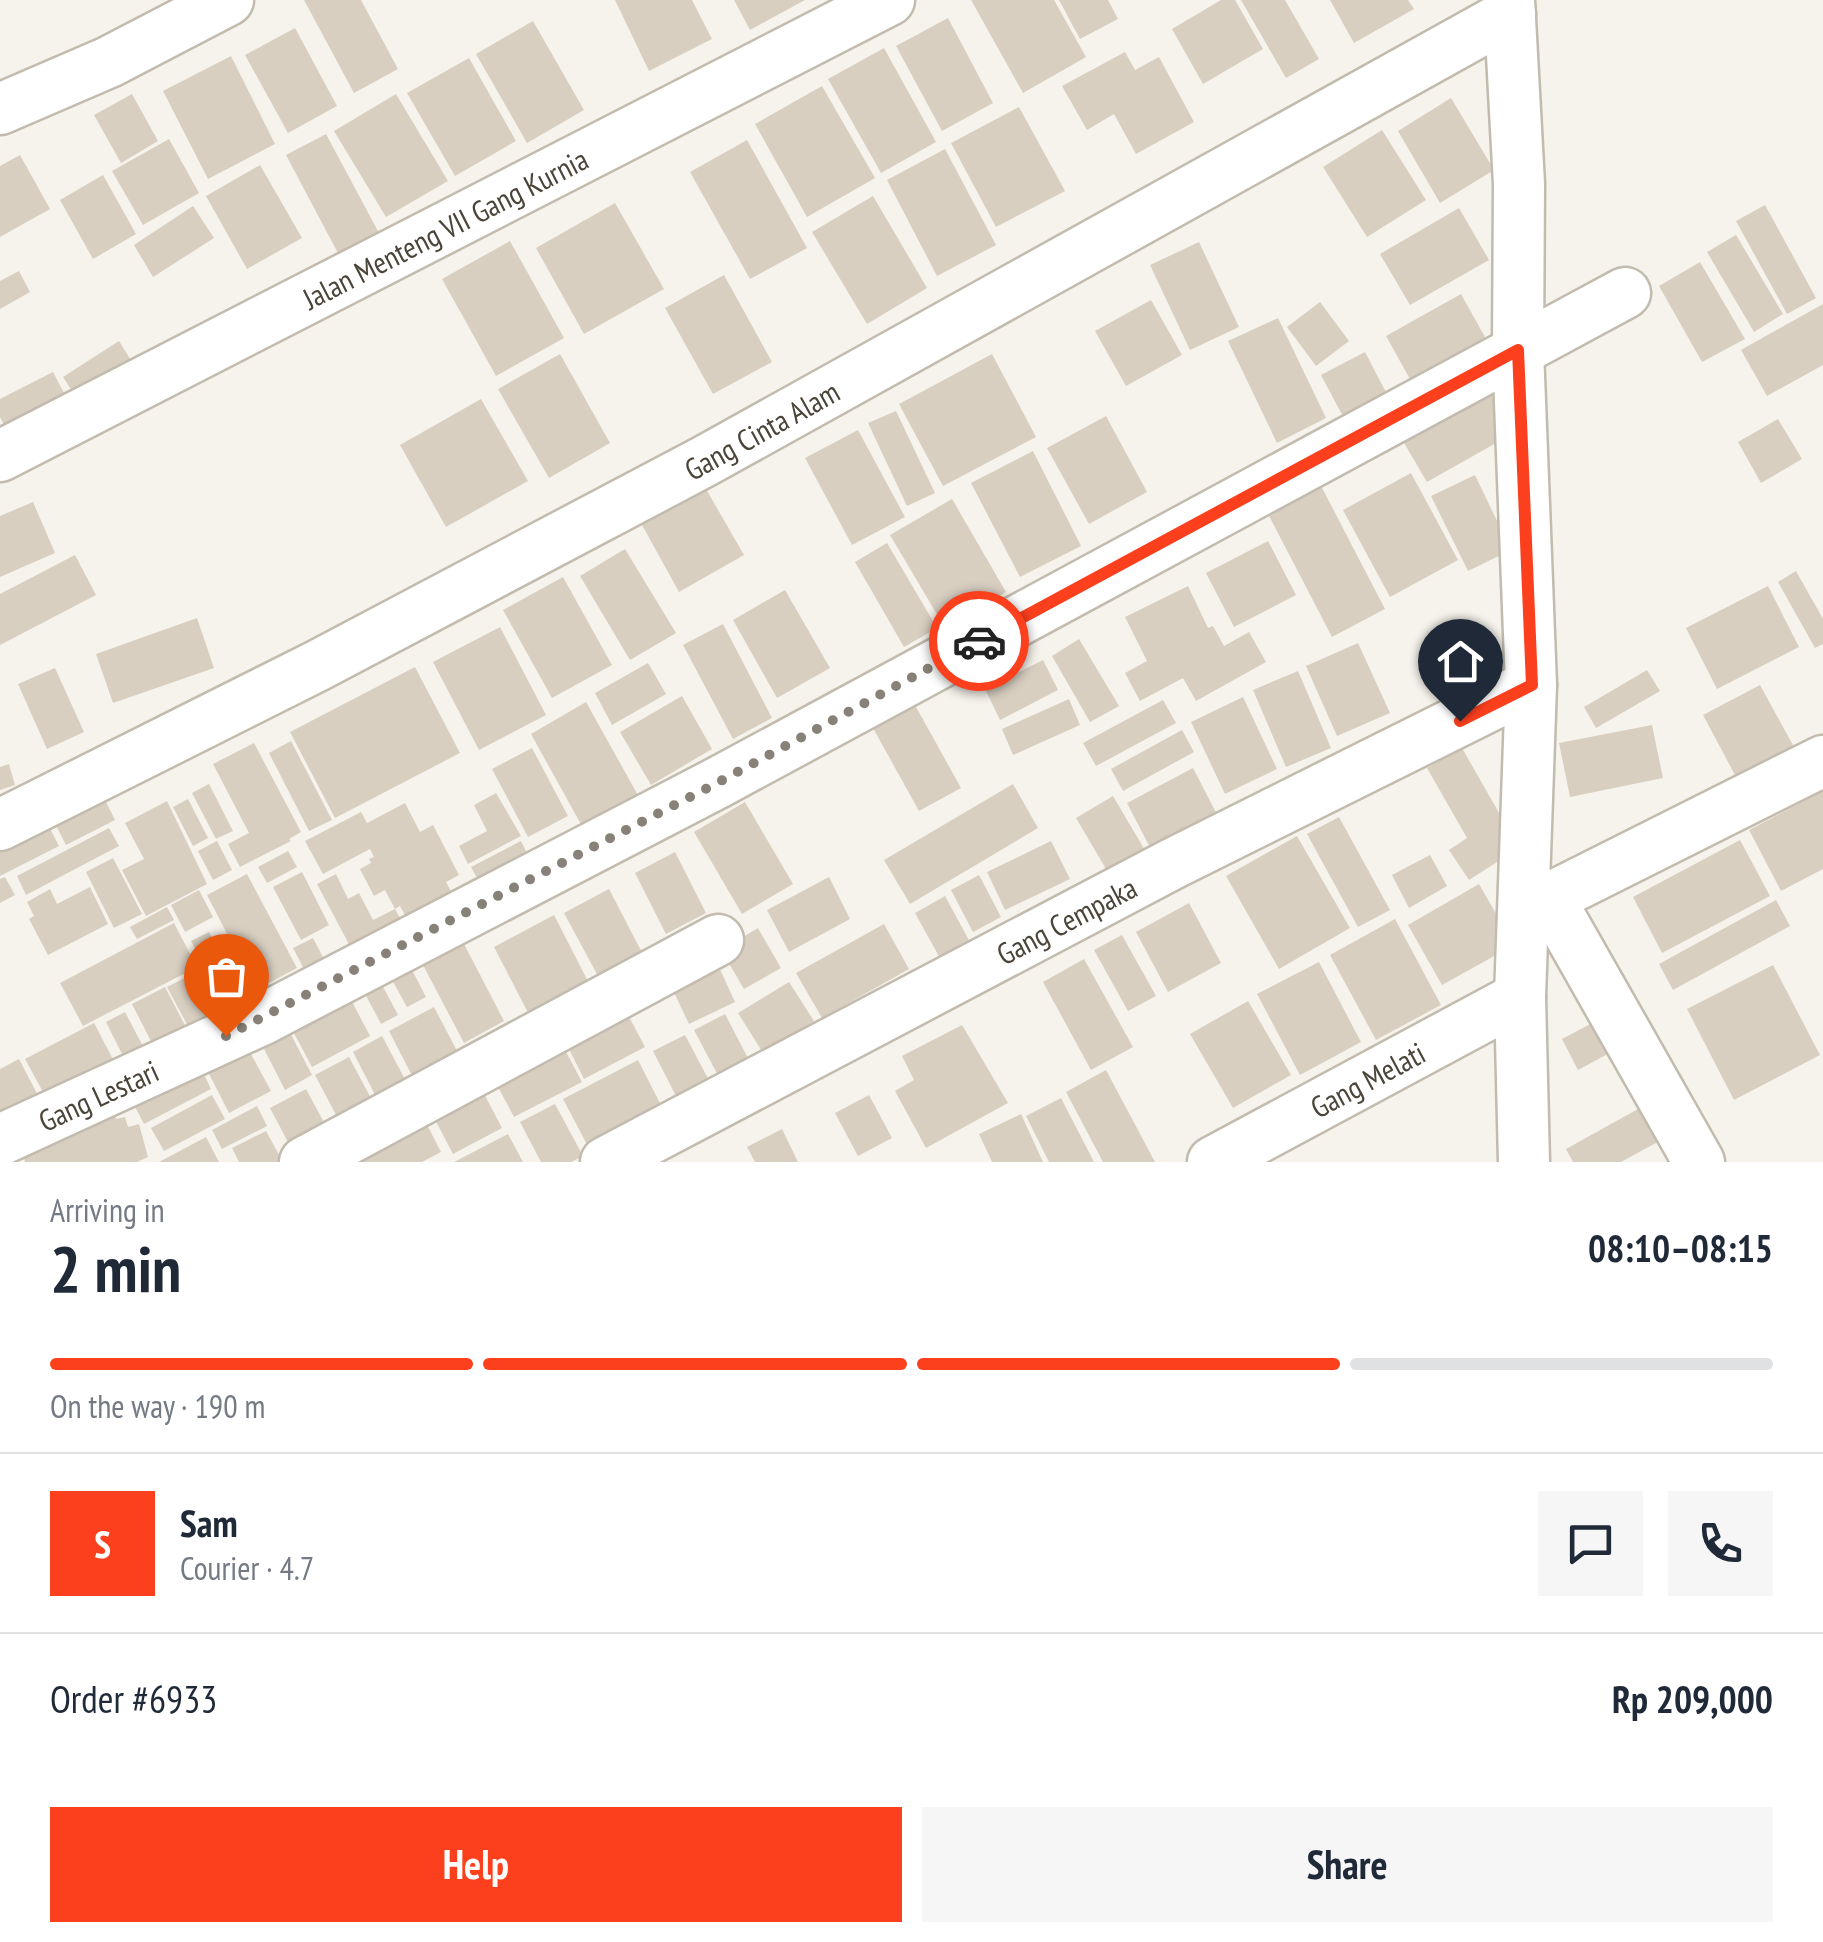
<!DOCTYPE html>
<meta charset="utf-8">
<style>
:root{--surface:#fff;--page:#f6f6f7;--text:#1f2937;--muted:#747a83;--line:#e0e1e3;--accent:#fc3f1d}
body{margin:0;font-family:"PT Sans Narrow",sans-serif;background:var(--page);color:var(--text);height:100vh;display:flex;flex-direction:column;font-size:38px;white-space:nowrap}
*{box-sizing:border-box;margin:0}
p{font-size:32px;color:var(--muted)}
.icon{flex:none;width:55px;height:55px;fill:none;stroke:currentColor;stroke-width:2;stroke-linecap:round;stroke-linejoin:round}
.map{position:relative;height:1162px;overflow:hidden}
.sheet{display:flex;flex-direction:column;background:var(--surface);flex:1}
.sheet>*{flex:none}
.pin{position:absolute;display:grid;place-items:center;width:85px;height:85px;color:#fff;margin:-102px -42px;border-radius:50% 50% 50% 0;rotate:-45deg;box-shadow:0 0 10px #0007}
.pin .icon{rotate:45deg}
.courier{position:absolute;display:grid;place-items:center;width:100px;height:100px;margin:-50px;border:8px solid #fc3f1d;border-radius:50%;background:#fff;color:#222;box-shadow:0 2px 12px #0007}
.head em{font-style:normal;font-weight:700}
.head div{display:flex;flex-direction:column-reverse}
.head{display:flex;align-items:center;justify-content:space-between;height:170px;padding:0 50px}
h1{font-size:65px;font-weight:700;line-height:75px}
.bar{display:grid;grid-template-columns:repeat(4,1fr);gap:15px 10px;align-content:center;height:120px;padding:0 50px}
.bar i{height:12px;border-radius:8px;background:var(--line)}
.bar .on{background:var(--accent)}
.bar p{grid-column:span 4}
.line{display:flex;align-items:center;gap:25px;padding:0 50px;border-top:2px solid var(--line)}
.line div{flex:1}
.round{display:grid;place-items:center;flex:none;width:105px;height:105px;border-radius:0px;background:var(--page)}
.button{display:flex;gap:20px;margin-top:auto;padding:20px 50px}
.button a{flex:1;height:115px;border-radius:0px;background:var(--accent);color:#fff;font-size:40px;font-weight:700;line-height:115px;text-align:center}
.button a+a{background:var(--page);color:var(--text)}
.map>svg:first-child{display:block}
.building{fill:#d8cfc1}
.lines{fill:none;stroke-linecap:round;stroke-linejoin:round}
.minor-casing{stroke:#c2bbae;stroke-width:55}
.minor{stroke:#fff;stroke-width:50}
.done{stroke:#878178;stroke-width:10;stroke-dasharray:0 18}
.route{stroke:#fc3f1d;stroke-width:12}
.labels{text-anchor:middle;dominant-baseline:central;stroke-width:8;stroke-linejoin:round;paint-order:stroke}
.street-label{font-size:30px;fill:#4b4439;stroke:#fff}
</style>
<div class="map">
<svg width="1823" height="1162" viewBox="0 0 1823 1162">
<rect width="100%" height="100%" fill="#f6f3ec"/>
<g class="building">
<path d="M 304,0 L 361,0 L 398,69 L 354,93 Z"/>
<path d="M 615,0 L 692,0 L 712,39 L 649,71 Z"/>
<path d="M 734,0 L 805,0 L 750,30 Z"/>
<path d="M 971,0 L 1054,0 L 1086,57 L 1023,93 Z"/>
<path d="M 1059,0 L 1108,0 L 1118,19 L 1080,39 Z"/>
<path d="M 1221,0 L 1235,0 L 1263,49 L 1203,84 L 1172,29 Z"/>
<path d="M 1241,0 L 1285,0 L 1319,59 L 1286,78 Z"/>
<path d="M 1330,0 L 1408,0 L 1414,9 L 1354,43 Z"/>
<path d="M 948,18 L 993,103 L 942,131 L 896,46 Z"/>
<path d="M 533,21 L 584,110 L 527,143 L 476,54 Z"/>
<path d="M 295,28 L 337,106 L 288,133 L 245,55 Z"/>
<path d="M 884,48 L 936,142 L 881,173 L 828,79 Z"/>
<path d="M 1125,52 L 1135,70 L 1159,57 L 1194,122 L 1136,154 L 1114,114 L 1087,130 L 1062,86 Z"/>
<path d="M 231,56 L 275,144 L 208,179 L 163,91 Z"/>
<path d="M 469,58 L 516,141 L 455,176 L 407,93 Z"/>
<path d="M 822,86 L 875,178 L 807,217 L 755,124 Z"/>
<path d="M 132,94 L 158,141 L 121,163 L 94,115 Z"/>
<path d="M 396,94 L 448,181 L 386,217 L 334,131 Z"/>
<path d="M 1451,98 L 1494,170 L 1440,203 L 1398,131 Z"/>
<path d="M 1019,107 L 1065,191 L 996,227 L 951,143 Z"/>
<path d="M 1382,130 L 1426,200 L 1367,237 L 1323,167 Z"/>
<path d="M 326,134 L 379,233 L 339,255 L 286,155 Z"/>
<path d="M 169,139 L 199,193 L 143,225 L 112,171 Z"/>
<path d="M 747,140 L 807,248 L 750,279 L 690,172 Z"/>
<path d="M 945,149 L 996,245 L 937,276 L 887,180 Z"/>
<path d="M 20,155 L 50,209 L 0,237 L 0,166 Z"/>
<path d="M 260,165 L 302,238 L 247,269 L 206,196 Z"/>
<path d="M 103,175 L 136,234 L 93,259 L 60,200 Z"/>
<path d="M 873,196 L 927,288 L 867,324 L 812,232 Z"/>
<path d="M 615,203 L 664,289 L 584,334 L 536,248 Z"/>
<path d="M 1765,205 L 1816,298 L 1787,314 L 1736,221 Z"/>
<path d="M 193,206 L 214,238 L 153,277 L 134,245 Z"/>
<path d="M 1459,208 L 1489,260 L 1410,305 L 1380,254 Z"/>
<path d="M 1736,235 L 1783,314 L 1754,332 L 1707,252 Z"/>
<path d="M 510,241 L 564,338 L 496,376 L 442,279 Z"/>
<path d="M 1199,242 L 1239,327 L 1190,350 L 1150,265 Z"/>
<path d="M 1700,262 L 1745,339 L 1702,362 L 1659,286 Z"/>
<path d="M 19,271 L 30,292 L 0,309 L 0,281 Z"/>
<path d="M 724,275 L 772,362 L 713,394 L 665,308 Z"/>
<path d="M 1461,294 L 1490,346 L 1415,388 L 1386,336 Z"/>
<path d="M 1151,300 L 1182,355 L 1126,386 L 1095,331 Z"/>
<path d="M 1320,302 L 1349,341 L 1316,366 L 1287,327 Z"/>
<path d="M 1823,304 L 1823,365 L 1767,396 L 1741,350 Z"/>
<path d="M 1278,318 L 1326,418 L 1277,443 L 1228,341 Z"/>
<path d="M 119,341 L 137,370 L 81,405 L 63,377 Z"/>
<path d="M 1365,352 L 1390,400 L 1347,424 L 1321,375 Z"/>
<path d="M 560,354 L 610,443 L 549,478 L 498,389 Z"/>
<path d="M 992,354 L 1036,437 L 943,486 L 899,404 Z"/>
<path d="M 53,372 L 72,408 L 12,440 L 0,417 L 0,399 Z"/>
<path d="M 1487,388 L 1512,434 L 1427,482 L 1400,436 Z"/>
<path d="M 481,399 L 528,481 L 446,527 L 400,445 Z"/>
<path d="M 896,411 L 935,493 L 907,506 L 868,423 Z"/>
<path d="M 1106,416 L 1147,492 L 1089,524 L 1047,448 Z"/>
<path d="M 1778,419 L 1802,459 L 1761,483 L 1738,442 Z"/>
<path d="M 858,430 L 905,517 L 852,545 L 805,458 Z"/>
<path d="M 1033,451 L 1081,546 L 1020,577 L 971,483 Z"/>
<path d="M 1411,473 L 1458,560 L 1390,597 L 1343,510 Z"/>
<path d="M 1475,475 L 1511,550 L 1468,571 L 1431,496 Z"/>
<path d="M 1319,482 L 1385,609 L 1332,637 L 1266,510 Z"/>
<path d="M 706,489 L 744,555 L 679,592 L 642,525 Z"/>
<path d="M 952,499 L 1006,592 L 945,628 L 890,535 Z"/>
<path d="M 33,502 L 55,553 L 0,577 L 0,516 Z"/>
<path d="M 1268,541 L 1296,595 L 1234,627 L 1206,573 Z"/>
<path d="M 887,543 L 937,628 L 904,647 L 855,562 Z"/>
<path d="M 625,549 L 676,633 L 630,660 L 580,576 Z"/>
<path d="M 75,555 L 96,595 L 0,645 L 0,594 Z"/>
<path d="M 1796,571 L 1823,619 L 1823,644 L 1815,648 L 1778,582 Z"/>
<path d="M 563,577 L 612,665 L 552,698 L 503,610 Z"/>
<path d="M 1188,586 L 1208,628 L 1213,626 L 1224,646 L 1249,632 L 1266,662 L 1196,701 L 1183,678 L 1140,701 L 1125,673 L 1147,661 L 1125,617 Z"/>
<path d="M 1768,586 L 1799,647 L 1717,689 L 1686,628 Z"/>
<path d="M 785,590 L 830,668 L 777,698 L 733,620 Z"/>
<path d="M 197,618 L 214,668 L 113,703 L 96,654 Z"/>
<path d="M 723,624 L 772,718 L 733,739 L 683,645 Z"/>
<path d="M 500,627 L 546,715 L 479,750 L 433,662 Z"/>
<path d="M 1079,639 L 1119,706 L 1090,722 L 1052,656 Z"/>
<path d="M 1358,643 L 1390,713 L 1337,736 L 1306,666 Z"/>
<path d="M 1043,660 L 1058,690 L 1000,720 L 985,689 Z"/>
<path d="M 648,663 L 666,694 L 612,725 L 595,693 Z"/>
<path d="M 415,667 L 460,753 L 335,818 L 290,732 Z"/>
<path d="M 55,668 L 84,732 L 47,749 L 18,684 Z"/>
<path d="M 1647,670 L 1660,691 L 1596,728 L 1584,707 Z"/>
<path d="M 1298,671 L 1331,748 L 1286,767 L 1253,690 Z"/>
<path d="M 1760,685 L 1794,747 L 1736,777 L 1703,715 Z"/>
<path d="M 682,696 L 712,749 L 651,785 L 620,732 Z"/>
<path d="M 910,696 L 961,788 L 919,811 L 868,719 Z"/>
<path d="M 1243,697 L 1277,769 L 1225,794 L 1191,722 Z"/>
<path d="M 1069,699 L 1080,725 L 1013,755 L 1002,729 Z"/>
<path d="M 1163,700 L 1176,723 L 1096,766 L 1083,743 Z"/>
<path d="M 586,702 L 639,797 L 583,828 L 531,734 Z"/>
<path d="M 1652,725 L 1663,778 L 1570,797 L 1559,743 Z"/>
<path d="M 1182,730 L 1194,752 L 1123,791 L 1111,769 Z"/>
<path d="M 291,741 L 332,820 L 309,831 L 269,753 Z"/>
<path d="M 254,743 L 301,832 L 289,839 L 291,841 L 240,867 L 228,844 L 249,833 L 213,764 Z"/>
<path d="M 532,748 L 568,816 L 528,837 L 492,769 Z"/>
<path d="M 1462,748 L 1519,848 L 1469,880 L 1449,850 L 1467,838 L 1427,768 Z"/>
<path d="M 9,764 L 15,785 L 0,790 L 0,767 Z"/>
<path d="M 1193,768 L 1222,824 L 1156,859 L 1127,803 Z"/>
<path d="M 209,784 L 233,831 L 216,839 L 192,793 Z"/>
<path d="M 1013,784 L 1038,828 L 910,904 L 884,860 Z"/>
<path d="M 100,790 L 115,820 L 66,845 L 51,816 Z"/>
<path d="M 1823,791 L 1823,869 L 1781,891 L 1749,830 Z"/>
<path d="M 496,793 L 521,836 L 468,864 L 459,846 L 487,831 L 474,805 Z"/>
<path d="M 1113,796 L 1146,852 L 1109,874 L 1076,818 Z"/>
<path d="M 188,799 L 208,838 L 193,846 L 173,807 Z"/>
<path d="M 167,801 L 207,884 L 146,916 L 122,870 L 144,859 L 125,823 Z"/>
<path d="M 745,802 L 793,884 L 742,914 L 694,832 Z"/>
<path d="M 405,803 L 420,832 L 433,825 L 459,875 L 446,882 L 453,895 L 407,919 L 400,906 L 395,909 L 385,890 L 374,896 L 360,869 L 371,863 L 369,859 L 374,857 L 370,849 L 323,874 L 305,841 L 361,812 L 367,823 Z"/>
<path d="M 1339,817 L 1390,910 L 1358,927 L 1307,834 Z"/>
<path d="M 46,821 L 59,846 L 0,876 L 0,845 Z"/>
<path d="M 109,828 L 119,846 L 26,895 L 17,876 Z"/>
<path d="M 1297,836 L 1350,928 L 1279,969 L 1226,876 Z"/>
<path d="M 1740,840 L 1770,896 L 1662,953 L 1633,897 Z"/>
<path d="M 217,841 L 232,870 L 213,880 L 198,851 Z"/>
<path d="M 521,841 L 529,857 L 480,883 L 471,867 Z"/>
<path d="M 1051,841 L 1070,879 L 1005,910 L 987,872 Z"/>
<path d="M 288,851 L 297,867 L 267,883 L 258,867 Z"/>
<path d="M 675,852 L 706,913 L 666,934 L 635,873 Z"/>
<path d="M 1430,855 L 1447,886 L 1409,908 L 1392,875 Z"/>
<path d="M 113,858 L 142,914 L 114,928 L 86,872 Z"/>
<path d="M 302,872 L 329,925 L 301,940 L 273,887 Z"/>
<path d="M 247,874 L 297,968 L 256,990 L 207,895 Z"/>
<path d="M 336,874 L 348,899 L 359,893 L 373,920 L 395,909 L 405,927 L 351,948 L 317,884 Z"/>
<path d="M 979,875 L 1001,917 L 973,932 L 951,890 Z"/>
<path d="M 5,877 L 15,895 L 0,903 L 0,879 Z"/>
<path d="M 829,877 L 850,919 L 789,952 L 767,910 Z"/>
<path d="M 1479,884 L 1514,945 L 1442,985 L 1408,925 Z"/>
<path d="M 90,887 L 108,924 L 48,955 L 29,919 L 34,916 L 27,902 L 50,889 L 57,904 Z"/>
<path d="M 609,889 L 649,966 L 605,989 L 564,913 Z"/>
<path d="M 199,890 L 213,917 L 185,932 L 171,905 Z"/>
<path d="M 945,896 L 971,944 L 941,960 L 915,913 Z"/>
<path d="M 1776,900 L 1790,926 L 1673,990 L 1659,964 Z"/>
<path d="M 1189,903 L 1221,963 L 1168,992 L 1136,932 Z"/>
<path d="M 167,907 L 174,920 L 137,939 L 130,927 Z"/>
<path d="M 554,915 L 596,997 L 536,1028 L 494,947 Z"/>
<path d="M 1395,919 L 1441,1005 L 1376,1040 L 1330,955 Z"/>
<path d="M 174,923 L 197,967 L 83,1026 L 60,983 Z"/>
<path d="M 884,924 L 909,969 L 822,1018 L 796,973 Z"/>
<path d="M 758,928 L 781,968 L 744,989 L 721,950 Z"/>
<path d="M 209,932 L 218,950 L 201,959 L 191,941 Z"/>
<path d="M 1122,935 L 1156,996 L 1128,1011 L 1094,950 Z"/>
<path d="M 313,938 L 325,961 L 305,971 L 293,948 Z"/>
<path d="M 463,942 L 504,1021 L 464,1043 L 422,963 Z"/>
<path d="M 222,959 L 245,1004 L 191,1032 L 167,987 Z"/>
<path d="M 1084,959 L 1133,1047 L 1091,1070 L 1043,982 Z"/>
<path d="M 1319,962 L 1361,1042 L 1300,1075 L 1257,994 Z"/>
<path d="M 717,963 L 735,1002 L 689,1024 L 670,984 Z"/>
<path d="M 1773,965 L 1820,1055 L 1734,1100 L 1687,1009 Z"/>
<path d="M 412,970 L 426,997 L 407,1007 L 392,980 Z"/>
<path d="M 789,982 L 814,1021 L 763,1053 L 738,1013 Z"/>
<path d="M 381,983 L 398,1015 L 381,1024 L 364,992 Z"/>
<path d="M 165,987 L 189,1033 L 156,1051 L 132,1004 Z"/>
<path d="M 347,992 L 370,1036 L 312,1067 L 288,1022 Z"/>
<path d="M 1248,1001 L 1291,1075 L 1233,1108 L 1190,1034 Z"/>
<path d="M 434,1007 L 466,1068 L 420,1091 L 389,1031 Z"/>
<path d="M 125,1012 L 146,1052 L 126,1062 L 106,1022 Z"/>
<path d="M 627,1013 L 645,1047 L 584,1079 L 567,1045 Z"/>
<path d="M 725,1014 L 751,1064 L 721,1081 L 694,1030 Z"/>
<path d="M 1598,1020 L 1615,1050 L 1578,1070 L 1562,1039 Z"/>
<path d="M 284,1021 L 312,1075 L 285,1090 L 257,1035 Z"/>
<path d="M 94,1023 L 117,1067 L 49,1103 L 25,1059 Z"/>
<path d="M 962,1025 L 1008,1103 L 926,1148 L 895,1091 L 914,1080 L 902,1056 Z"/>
<path d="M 685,1035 L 714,1090 L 681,1106 L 653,1051 Z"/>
<path d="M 382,1036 L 416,1100 L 386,1116 L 353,1052 Z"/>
<path d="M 245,1043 L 271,1091 L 229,1113 L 204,1064 Z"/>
<path d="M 564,1048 L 582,1082 L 514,1117 L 496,1083 Z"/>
<path d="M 349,1057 L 381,1117 L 346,1134 L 315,1075 Z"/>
<path d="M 19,1059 L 44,1107 L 0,1130 L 0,1069 Z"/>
<path d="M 638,1060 L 666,1115 L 592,1154 L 563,1099 Z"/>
<path d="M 199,1064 L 211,1089 L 144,1124 L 131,1099 Z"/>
<path d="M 1106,1070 L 1155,1162 L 1103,1162 L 1066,1092 Z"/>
<path d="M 479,1084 L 502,1128 L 453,1154 L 430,1110 Z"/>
<path d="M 306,1089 L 334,1141 L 298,1161 L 270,1108 Z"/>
<path d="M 212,1095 L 225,1119 L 164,1151 L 151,1128 Z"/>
<path d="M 869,1095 L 892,1138 L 858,1156 L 835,1113 Z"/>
<path d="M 1061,1098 L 1094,1162 L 1049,1162 L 1026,1116 Z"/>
<path d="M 555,1104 L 583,1156 L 571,1162 L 541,1162 L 520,1122 Z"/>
<path d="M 1647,1104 L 1665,1138 L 1621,1162 L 1573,1162 L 1566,1149 Z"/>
<path d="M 257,1106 L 267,1126 L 222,1149 L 212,1130 Z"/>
<path d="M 114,1111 L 116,1119 L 125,1117 L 128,1127 L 139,1124 L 148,1157 L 137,1162 L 25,1162 L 21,1144 Z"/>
<path d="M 421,1113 L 441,1152 L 422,1162 L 356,1162 Z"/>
<path d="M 1021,1114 L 1043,1162 L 992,1162 L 979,1134 Z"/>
<path d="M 782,1129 L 798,1162 L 755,1162 L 747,1147 Z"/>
<path d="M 266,1131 L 283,1162 L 239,1162 L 232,1148 Z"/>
<path d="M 508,1134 L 523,1162 L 454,1162 Z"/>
<path d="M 206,1137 L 219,1162 L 159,1162 Z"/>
</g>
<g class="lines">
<defs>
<g id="minor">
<path d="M 1509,0 L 1519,184 L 1518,350 L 1531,685 L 1520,997 L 1524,1162"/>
<path d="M 0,109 L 109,62 L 228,0"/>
<path id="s1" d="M 0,456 L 889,0"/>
<path id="s2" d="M 0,825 L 317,666 L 705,461 L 1510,14"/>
<path d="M 1549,898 L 1699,1162"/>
<path d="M 1526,910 L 1823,761"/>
<path id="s3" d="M 0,1140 L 261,1020 L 719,782 L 1625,293"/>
<path d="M 305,1162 L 718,940"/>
<path id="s4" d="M 606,1162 L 1174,863 L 1531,685"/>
<path id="s5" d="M 1213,1162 L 1520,997"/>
</g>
</defs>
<use href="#minor" class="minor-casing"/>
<use href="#minor" class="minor"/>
</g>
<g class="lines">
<path class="done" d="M 226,1036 L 719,782 L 979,641"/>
<path class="route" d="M 979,641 L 1518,350 L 1532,685 L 1460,721"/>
</g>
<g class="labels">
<g class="street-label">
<text stroke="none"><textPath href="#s1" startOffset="500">Jalan Menteng VII Gang Kurnia</textPath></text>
<text stroke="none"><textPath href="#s2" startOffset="858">Gang Cinta Alam</textPath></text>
<text stroke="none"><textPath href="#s4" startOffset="520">Gang Cempaka</textPath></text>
<text stroke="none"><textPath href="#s5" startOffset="175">Gang Melati</textPath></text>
<text stroke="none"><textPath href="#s3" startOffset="108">Gang Lestari</textPath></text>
</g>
</g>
</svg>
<div class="pin" style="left:226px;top:1036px;background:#ea580c"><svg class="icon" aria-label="bag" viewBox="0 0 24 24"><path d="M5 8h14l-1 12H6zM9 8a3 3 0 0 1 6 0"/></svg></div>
<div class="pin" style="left:1460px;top:721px;background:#1f2937"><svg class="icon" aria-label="home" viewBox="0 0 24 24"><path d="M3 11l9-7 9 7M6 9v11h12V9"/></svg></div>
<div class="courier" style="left:979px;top:641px"><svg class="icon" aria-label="car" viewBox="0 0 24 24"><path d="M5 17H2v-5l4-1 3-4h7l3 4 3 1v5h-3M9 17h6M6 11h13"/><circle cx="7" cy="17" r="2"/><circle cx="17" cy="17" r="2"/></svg></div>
</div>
<section class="sheet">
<div class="head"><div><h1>2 min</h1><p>Arriving in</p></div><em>08:10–08:15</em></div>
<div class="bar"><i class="on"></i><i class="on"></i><i class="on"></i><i></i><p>On the way · 190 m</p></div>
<div class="line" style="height:180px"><b class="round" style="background:var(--accent);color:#fff">S</b><div><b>Sam</b><p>Courier · 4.7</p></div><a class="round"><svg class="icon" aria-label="chat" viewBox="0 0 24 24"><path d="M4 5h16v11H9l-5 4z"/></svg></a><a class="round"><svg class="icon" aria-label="phone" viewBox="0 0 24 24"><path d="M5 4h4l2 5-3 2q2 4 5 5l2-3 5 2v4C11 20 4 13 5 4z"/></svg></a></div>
<div class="line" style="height:130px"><div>Order #6933</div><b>Rp 209,000</b></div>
<div class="button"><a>Help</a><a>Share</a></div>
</section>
